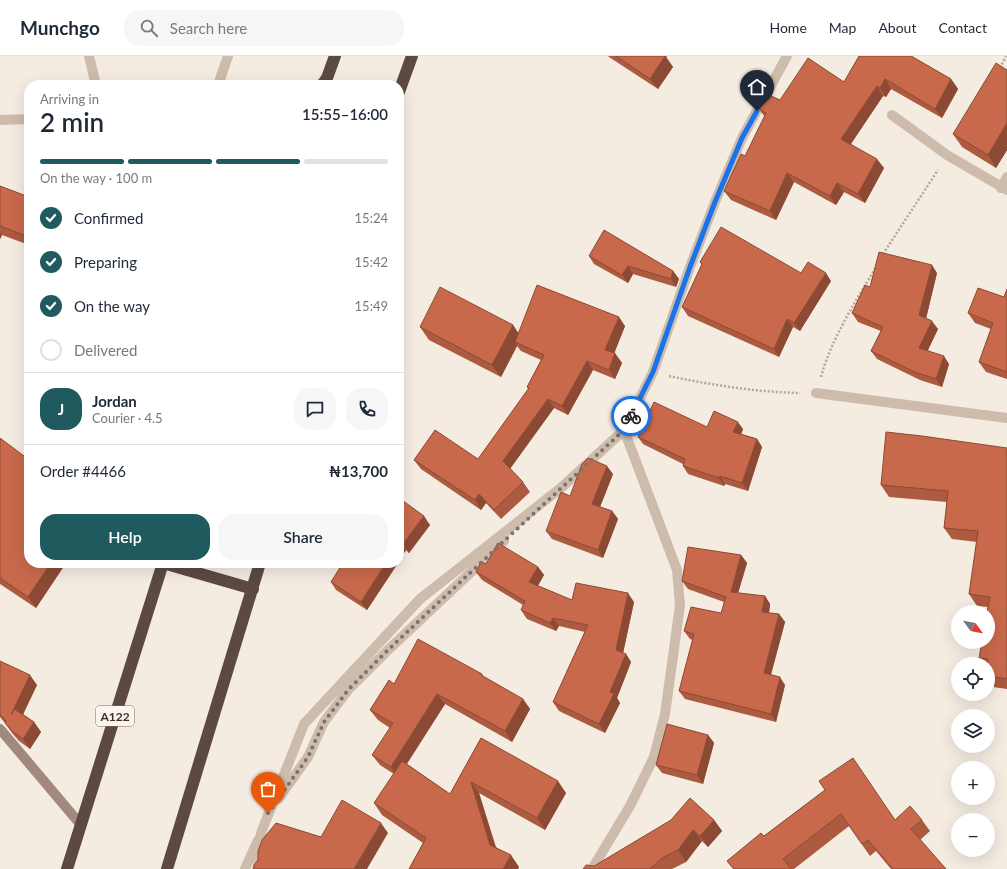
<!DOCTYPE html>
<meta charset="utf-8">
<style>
:root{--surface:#fff;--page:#f6f6f7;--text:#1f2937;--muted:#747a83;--line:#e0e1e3;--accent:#1f5a5e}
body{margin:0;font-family:Lato,sans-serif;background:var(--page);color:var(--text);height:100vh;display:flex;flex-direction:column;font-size:15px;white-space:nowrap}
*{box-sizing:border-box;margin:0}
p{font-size:13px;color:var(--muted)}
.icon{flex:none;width:22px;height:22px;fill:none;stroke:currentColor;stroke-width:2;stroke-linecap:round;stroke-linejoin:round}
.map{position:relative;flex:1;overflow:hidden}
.drawer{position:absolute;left:24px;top:24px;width:380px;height:488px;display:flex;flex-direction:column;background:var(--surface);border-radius:16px;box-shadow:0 4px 16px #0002}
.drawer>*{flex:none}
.needle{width:26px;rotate:123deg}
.controls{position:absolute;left:951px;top:549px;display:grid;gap:8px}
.controls a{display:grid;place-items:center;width:44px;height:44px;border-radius:50%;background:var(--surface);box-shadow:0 4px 16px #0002;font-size:20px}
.pin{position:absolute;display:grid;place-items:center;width:34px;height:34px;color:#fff;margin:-41px -17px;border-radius:50% 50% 50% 0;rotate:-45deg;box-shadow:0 0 4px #0007}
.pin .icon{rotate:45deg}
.courier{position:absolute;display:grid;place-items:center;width:40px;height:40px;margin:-20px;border:3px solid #1a73e8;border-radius:50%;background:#fff;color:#222;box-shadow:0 1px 5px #0007}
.overview em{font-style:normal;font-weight:600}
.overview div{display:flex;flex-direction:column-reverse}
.overview{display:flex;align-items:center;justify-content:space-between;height:68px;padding:0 16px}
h1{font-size:26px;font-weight:600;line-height:30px}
.bar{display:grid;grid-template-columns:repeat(4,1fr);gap:6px 4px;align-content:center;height:48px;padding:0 16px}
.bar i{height:5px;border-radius:3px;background:var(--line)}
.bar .on{background:var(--accent)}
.bar p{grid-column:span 4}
.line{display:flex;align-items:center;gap:10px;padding:0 16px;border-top:1px solid var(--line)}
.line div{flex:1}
.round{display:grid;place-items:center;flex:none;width:42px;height:42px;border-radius:16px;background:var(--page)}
ol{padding:0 16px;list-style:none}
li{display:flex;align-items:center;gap:12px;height:44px}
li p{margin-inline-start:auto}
li .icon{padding:4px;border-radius:50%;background:var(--accent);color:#fff;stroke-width:4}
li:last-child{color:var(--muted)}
li i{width:22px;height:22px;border:2px solid var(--line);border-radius:50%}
.action{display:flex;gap:8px;margin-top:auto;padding:8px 16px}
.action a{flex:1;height:46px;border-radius:16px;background:var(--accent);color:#fff;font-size:16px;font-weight:600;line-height:46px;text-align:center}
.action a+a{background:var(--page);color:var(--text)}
header{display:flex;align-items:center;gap:24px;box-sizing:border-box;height:56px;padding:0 20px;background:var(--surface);border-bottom:1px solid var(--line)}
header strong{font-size:19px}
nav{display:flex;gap:22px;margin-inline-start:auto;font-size:14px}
.search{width:280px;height:36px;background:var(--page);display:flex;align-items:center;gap:10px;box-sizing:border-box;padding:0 14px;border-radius:16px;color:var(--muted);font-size:15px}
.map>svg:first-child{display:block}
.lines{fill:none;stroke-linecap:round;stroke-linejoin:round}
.path{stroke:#b9a596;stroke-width:2.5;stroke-dasharray:2 2;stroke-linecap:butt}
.street{stroke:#cdbbac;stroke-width:10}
.secondary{stroke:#a18a7d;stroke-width:10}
.highway{stroke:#5c4a42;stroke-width:12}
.wall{fill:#ac5a40}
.shaded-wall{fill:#8c4a34}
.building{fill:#c8694b;stroke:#8c4a34}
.done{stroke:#7c716b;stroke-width:4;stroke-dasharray:0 7.2}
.route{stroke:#1a73e8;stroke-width:5}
.labels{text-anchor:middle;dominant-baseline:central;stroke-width:3;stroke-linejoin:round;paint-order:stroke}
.shield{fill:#fbf5ee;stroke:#756b66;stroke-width:1}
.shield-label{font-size:12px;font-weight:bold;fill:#3b302b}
</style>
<header>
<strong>Munchgo</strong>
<div class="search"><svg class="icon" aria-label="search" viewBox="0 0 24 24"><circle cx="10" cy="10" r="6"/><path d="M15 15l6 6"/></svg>Search here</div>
<nav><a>Home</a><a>Map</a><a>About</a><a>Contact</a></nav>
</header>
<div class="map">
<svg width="1007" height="813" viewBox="0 0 1007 813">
<rect width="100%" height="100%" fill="#f4ebe1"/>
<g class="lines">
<g class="path">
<path d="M 1000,12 L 1006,0"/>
<path d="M 883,198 L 938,114"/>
<path d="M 669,320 C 712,329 756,336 800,337"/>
<path d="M 821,321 C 831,283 856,245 876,211"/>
</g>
<g class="street">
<path d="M 89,0 L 96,29"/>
<path d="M 218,29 L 228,0"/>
<path d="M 892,59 L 947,99 L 1007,134"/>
<path d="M 0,64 L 29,63"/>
<path d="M 1001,132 L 1007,121"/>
<path d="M 816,337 L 1007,362"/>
<path d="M 619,379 L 624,374 L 653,316 L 690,211 L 715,146 L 742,82 L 787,0"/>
<path d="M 278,743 L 308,701 L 324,666 L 348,634 L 388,594 L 504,485"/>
<path d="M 245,813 L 258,784"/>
<path d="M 258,813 L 261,777 L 304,668 L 420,543 L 562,431 L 624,374 L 677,514 L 680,549 L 665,658 L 654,701 L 630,750 L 592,813"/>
</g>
<path class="secondary" d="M 0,673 L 81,769"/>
<g class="highway">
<path d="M 322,29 L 327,22 L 335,0"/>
<path d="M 399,36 L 412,0"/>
<path d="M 163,507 L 253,533"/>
<path d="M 67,813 L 163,507"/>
<path d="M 167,813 L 260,507"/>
</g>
</g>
<g class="wall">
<path d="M 608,0 L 667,0 L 666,1 L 673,11 L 658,33 L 609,1 Z"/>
<path d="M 859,0 L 913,0 L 913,1 L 951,23 L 958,33 L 942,62 L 891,33 L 886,41 L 883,40 L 851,88 L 884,112 L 865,147 L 844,136 L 836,149 L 794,126 L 776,164 L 731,144 L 724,135 L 745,100 L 765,61 L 759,53 L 780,44 L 844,26 Z"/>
<path d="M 1007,14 L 1007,94 L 996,112 L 962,91 L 953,78 Z"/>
<path d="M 0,130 L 29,141 L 29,189 L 2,179 L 0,183 Z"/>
<path d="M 589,200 L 673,215 L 679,223 L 676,231 L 633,218 L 628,227 L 594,208 Z"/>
<path d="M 700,206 L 801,217 L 831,225 L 800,275 L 793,271 L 779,301 L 688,260 L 682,251 L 702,209 Z"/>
<path d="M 937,217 L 926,262 L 938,273 L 928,294 L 949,308 L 942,331 L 920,324 L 877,303 L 871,295 L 881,275 L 858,266 L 852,257 L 870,231 Z"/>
<path d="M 1007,233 L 1007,323 L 986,316 L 979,306 L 991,273 L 975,267 L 968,257 L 1004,241 Z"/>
<path d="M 513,269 L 518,277 L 625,270 L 614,297 L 622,307 L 615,323 L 593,314 L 568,359 L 554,352 L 510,413 L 523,426 L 530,436 L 501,463 L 486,447 L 481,454 L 421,413 L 414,404 L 478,403 L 528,333 L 527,331 L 541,304 L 521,295 L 517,290 L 501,321 L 429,284 L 420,271 Z"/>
<path d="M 707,371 L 743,373 L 741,378 L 757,383 L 762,391 L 748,435 L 725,428 L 724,430 L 688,418 L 683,410 L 683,408 L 643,388 L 638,381 Z"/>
<path d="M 0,382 L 29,507 L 66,507 L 36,552 L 0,528 Z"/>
<path d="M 1007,392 L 1007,633 L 993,631 L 988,624 L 988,608 L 984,608 L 979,602 L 988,551 L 977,550 L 969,538 L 977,486 L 952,483 L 944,472 L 947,446 L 889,441 L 881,429 Z"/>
<path d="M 613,418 L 600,451 L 612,455 L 618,463 L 603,502 L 552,483 L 546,475 L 570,440 Z"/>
<path d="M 399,442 L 430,469 L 409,497 L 406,494 L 399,505 Z"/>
<path d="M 741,499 L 747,507 L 738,537 L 765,540 L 770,548 L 769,557 L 779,558 L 785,566 L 771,619 L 785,629 L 776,666 L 685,643 L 679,635 L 693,584 L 690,583 L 684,575 L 721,557 L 724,546 L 688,533 L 682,525 Z"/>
<path d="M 343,507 L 398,507 L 367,554 L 336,534 L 331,526 Z"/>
<path d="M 486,508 L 538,511 L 544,519 L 538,530 L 572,544 L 634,546 L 623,597 L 626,598 L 631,606 L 617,642 L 620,647 L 605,677 L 559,655 L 553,646 L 585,576 L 559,570 L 556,575 L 527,563 L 521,554 L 523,549 L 482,524 L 476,516 Z"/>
<path d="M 0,605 L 37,629 L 23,658 L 34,666 L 41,676 L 30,693 L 19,685 L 12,677 L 5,667 L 0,661 Z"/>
<path d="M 482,618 L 484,621 L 523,643 L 530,653 L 512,686 L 445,648 L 407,708 L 450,738 L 481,682 L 566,737 L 545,774 L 479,737 L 496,791 L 519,811 L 518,813 L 409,813 L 423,787 L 382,759 L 374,747 L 394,718 L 380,709 L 372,699 L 390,672 L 378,664 L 370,654 L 394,628 Z"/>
<path d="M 708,679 L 714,687 L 703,728 L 662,717 L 656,709 Z"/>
<path d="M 825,734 L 895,764 L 922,764 L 930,775 L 920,784 L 946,813 L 891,813 L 876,795 L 870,800 L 849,770 L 794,813 L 733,813 L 727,805 L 764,780 Z"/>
<path d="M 714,764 L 722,775 L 708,791 L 702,785 L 686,806 L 672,813 L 583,813 L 594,810 Z"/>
</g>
<g class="shaded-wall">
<path d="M 661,0 L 667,0 L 666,1 L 673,11 L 658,33 L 650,23 Z"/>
<path d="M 885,23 L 891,33 L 886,41 L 880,32 Z"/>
<path d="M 951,23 L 958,33 L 942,62 L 935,53 Z"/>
<path d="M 877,30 L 883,40 L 848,92 L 841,83 Z"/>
<path d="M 1007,67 L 1007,94 L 996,112 L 988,99 Z"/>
<path d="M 877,103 L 884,112 L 865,147 L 858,138 Z"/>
<path d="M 787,117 L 794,126 L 776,164 L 770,155 Z"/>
<path d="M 837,127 L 844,136 L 836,149 L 830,140 Z"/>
<path d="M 0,176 L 2,179 L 0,183 Z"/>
<path d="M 932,209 L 937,217 L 925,267 L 919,259 Z"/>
<path d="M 628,210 L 633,218 L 628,227 L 622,219 Z"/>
<path d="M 673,215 L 679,223 L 676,231 L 671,223 Z"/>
<path d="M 826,217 L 831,225 L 800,275 L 794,267 Z"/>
<path d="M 619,261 L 625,270 L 612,303 L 605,294 Z"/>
<path d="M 787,263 L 793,271 L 779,301 L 774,293 Z"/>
<path d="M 932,265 L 938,273 L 925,300 L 919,292 Z"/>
<path d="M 513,269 L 521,281 L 515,286 L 517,290 L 501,321 L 492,309 Z"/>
<path d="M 615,297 L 622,307 L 615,323 L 609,314 Z"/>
<path d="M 944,300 L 949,308 L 942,331 L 936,323 Z"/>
<path d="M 587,305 L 593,314 L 568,359 L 562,350 Z"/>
<path d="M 548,343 L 554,352 L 509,414 L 503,405 Z"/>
<path d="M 738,366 L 743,373 L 739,384 L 733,376 Z"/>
<path d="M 757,383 L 762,391 L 748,435 L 742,427 Z"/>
<path d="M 607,410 L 613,418 L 598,456 L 592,448 Z"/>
<path d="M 720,420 L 725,428 L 724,430 L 719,422 Z"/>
<path d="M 479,438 L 486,447 L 481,454 L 475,444 Z"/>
<path d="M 612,455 L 618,463 L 603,502 L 598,494 Z"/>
<path d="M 424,460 L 430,469 L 409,497 L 403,488 Z"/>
<path d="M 400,486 L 406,494 L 399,505 L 399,487 Z"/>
<path d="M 741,499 L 747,507 L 736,544 L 731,536 Z"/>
<path d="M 51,507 L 66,507 L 36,552 L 28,541 Z"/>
<path d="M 386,507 L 398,507 L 367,554 L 361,546 Z"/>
<path d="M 538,511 L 544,519 L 535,534 L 529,526 Z"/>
<path d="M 628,537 L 634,546 L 622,602 L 616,594 Z"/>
<path d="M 765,540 L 770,548 L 768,564 L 762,556 Z"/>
<path d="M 779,558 L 785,566 L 769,625 L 764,617 Z"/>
<path d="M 553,562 L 559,570 L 556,575 L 550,567 Z"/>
<path d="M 626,598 L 631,606 L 617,642 L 620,647 L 605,677 L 599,668 L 610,636 Z"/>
<path d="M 30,619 L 37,629 L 18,669 L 11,659 Z"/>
<path d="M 780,621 L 785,629 L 776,666 L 771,658 Z"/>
<path d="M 437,638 L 445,648 L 398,721 L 391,711 Z"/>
<path d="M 523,643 L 530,653 L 512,686 L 505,675 Z"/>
<path d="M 34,666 L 41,676 L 30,693 L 23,683 Z"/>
<path d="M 708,679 L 714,687 L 703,728 L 697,719 Z"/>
<path d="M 558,725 L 566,737 L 545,774 L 537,762 Z"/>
<path d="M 471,726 L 479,737 L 498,800 L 490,789 Z"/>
<path d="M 714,764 L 722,775 L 708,791 L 700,780 Z"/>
<path d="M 381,767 L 388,777 L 367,813 L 354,813 Z"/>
<path d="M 693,774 L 702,785 L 686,806 L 678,794 Z"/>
<path d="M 511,799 L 519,811 L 518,813 L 503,813 Z"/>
</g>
<g class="building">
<path d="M 616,0 L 665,0 L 650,23 Z"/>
<path d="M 859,0 L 911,0 L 951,23 L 935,53 L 885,23 L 880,32 L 877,30 L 841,83 L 877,103 L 858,138 L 837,127 L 830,140 L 787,117 L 770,155 L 724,135 L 741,98 L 745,100 L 766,57 L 759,53 L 767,38 L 780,44 L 808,2 L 844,26 Z"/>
<path d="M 996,7 L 1007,14 L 1007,67 L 988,99 L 953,78 Z"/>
<path d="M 0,130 L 29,141 L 29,181 L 0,170 Z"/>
<path d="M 721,171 L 801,217 L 808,206 L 826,217 L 794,267 L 787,263 L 774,293 L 682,251 L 702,208 L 700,206 Z"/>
<path d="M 604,174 L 673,215 L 671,223 L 628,210 L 622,219 L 589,200 Z"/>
<path d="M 879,196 L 932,209 L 919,259 L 932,265 L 919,292 L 944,300 L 936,323 L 915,316 L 871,295 L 883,271 L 852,257 L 865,229 L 870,231 Z"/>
<path d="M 537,229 L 619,261 L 605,294 L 615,297 L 609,314 L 587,305 L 562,350 L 548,343 L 503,405 L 523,426 L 494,454 L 479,438 L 475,444 L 414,404 L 435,374 L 478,403 L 529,332 L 527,331 L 544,299 L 515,286 Z"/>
<path d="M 440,231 L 513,269 L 492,309 L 420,271 Z"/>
<path d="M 978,232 L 1004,241 L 1007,233 L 1007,316 L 979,306 L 993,267 L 968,257 Z"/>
<path d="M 654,346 L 707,371 L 714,355 L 738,366 L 733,376 L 757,383 L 742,427 L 720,420 L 719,422 L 683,410 L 685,403 L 638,381 Z"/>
<path d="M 886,376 L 922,380 L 1007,392 L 1007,623 L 988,620 L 988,608 L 987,608 L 988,603 L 979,602 L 982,586 L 988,586 L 988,556 L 987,556 L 990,541 L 969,538 L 978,475 L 944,472 L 948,435 L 881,429 Z"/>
<path d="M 0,382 L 24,400 L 27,396 L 29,398 L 29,507 L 51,507 L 28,541 L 0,522 Z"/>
<path d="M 588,402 L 607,410 L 592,448 L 612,455 L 598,494 L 546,475 L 561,436 L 570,440 L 582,408 Z"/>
<path d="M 399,442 L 424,460 L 403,488 L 400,486 L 399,487 Z"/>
<path d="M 498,487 L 538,511 L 529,526 L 572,544 L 576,527 L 628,537 L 616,594 L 626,598 L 610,636 L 614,638 L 599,668 L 553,646 L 588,569 L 553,562 L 550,567 L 521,554 L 525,545 L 476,516 L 481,506 L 486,508 Z"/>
<path d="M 688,491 L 741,499 L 731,536 L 765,540 L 762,556 L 779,558 L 764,617 L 780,621 L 771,658 L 679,635 L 694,578 L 684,575 L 691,551 L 721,557 L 726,541 L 682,525 Z"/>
<path d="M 343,507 L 386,507 L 361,546 L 331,526 Z"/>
<path d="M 418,583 L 482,618 L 481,619 L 523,643 L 505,675 L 437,638 L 391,711 L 372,699 L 393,667 L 370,654 L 389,624 L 394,628 Z"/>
<path d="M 0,605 L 30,619 L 11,659 L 14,653 L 34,666 L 23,683 L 12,675 L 5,667 L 6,665 L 0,658 Z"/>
<path d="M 667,668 L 708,679 L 697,719 L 656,709 Z"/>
<path d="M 481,682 L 558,725 L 537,762 L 471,726 L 490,789 L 511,799 L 503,813 L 409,813 L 426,782 L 374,747 L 402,705 L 450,738 Z"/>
<path d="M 853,702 L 895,764 L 910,750 L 922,764 L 911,773 L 946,813 L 893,813 L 868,784 L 862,788 L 841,758 L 783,803 L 791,813 L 734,813 L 727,805 L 761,777 L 764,780 L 825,734 L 819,725 Z"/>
<path d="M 690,742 L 714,764 L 700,780 L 693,774 L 678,794 L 662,802 L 650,813 L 583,813 L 586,809 L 594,810 L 671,764 Z"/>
<path d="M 342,744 L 381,767 L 354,813 L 253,813 L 254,809 L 258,804 L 258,795 L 262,784 L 276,767 L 321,781 Z"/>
</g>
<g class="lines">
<path class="done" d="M 268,757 L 308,701 L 324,666 L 348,634 L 388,594 L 503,486 L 624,374 L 631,360"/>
<path class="route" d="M 631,360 L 653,316 L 690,211 L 715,146 L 742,82 L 757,55"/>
</g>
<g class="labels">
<rect class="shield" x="96" y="650" width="38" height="20" rx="3"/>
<g class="shield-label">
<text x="115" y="660">A122</text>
</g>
</g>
</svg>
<div class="controls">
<a><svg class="needle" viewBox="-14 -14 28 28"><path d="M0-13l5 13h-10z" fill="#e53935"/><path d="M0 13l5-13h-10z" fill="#747a83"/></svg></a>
<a><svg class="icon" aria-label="locate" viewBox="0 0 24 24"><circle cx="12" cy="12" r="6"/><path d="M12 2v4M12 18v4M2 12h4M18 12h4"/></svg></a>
<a><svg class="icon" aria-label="layers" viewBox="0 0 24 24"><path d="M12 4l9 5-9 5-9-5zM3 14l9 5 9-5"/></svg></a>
<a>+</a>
<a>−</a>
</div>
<div class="pin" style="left:268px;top:757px;background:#ea580c"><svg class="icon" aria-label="bag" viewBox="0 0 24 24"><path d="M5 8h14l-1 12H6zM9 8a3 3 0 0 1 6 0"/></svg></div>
<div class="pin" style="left:757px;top:55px;background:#1f2937"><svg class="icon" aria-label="home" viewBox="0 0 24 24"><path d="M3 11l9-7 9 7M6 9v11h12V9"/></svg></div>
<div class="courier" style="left:631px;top:360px"><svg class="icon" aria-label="bike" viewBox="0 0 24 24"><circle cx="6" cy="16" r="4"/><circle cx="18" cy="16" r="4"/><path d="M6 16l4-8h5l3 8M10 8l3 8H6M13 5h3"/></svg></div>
<section class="drawer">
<div class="overview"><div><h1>2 min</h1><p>Arriving in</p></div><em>15:55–16:00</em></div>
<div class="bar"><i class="on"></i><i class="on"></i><i class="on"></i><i></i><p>On the way · 100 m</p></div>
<ol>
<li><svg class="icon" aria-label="check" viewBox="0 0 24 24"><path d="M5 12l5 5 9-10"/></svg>Confirmed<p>15:24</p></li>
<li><svg class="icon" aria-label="check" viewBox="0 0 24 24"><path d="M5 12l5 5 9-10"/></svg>Preparing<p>15:42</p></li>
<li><svg class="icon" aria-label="check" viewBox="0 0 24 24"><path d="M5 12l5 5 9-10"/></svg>On the way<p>15:49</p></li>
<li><i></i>Delivered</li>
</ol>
<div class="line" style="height:72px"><b class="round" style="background:var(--accent);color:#fff">J</b><div><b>Jordan</b><p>Courier · 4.5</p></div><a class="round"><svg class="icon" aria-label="chat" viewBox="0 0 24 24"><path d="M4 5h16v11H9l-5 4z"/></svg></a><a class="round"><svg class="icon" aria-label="phone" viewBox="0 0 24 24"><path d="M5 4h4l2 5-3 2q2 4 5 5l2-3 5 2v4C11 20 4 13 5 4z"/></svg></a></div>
<div class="line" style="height:52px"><div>Order #4466</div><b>₦13,700</b></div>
<div class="action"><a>Help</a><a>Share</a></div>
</section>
</div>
